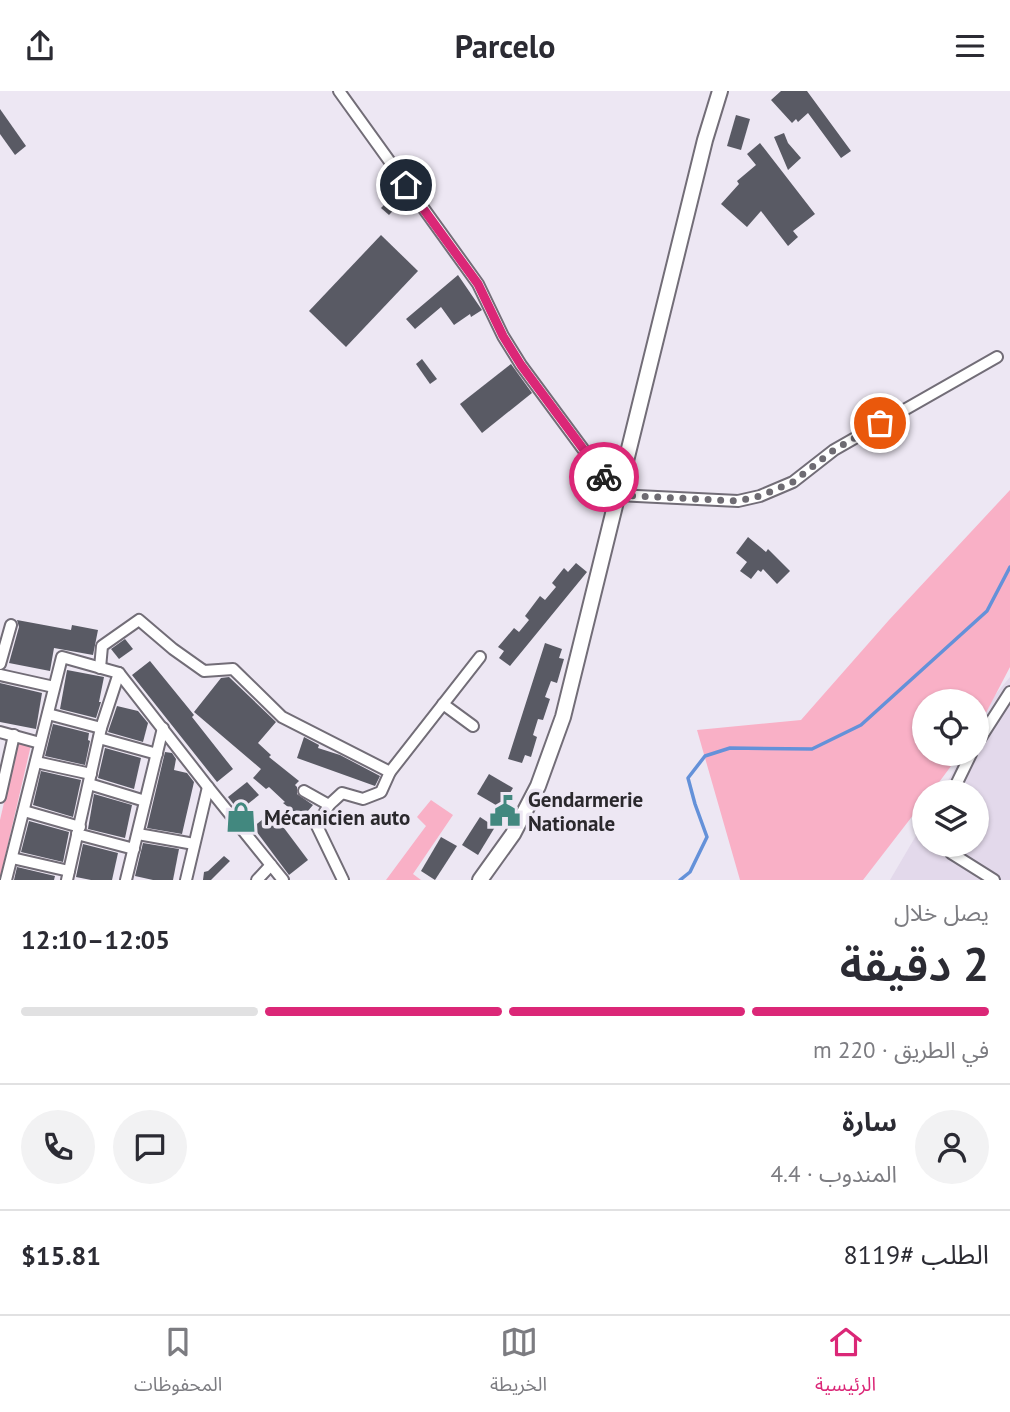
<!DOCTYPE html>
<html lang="ar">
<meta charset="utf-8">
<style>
:root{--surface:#fff;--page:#f2f2f3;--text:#2b2b33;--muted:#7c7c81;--line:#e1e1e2;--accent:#db2777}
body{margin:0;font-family:"PT Sans","Noto Sans Arabic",sans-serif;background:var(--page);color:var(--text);direction:rtl;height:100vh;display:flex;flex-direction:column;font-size:26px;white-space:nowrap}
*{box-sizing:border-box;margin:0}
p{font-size:23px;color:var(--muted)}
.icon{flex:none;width:38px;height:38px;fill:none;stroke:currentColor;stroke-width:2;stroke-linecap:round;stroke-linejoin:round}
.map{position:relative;height:789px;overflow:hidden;direction:ltr}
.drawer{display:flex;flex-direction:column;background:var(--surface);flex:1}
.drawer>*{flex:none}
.tools{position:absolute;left:912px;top:598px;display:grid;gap:14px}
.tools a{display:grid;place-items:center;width:77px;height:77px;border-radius:50%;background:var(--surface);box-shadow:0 2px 5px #0004;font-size:35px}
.pin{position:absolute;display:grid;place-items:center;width:60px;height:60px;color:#fff;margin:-30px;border:4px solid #fff;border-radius:50%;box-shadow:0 2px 7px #0007}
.courier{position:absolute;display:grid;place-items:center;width:70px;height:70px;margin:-35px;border:5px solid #db2777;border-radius:50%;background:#fff;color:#222;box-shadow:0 2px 9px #0007}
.head em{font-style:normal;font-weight:600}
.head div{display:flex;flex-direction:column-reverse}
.head{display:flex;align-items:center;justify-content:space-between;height:119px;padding:0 21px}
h1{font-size:46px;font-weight:600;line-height:52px}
.bar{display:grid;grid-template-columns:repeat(4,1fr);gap:10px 7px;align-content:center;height:84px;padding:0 21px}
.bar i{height:9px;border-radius:5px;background:var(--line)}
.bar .current{background:var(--accent)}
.bar p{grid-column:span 4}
.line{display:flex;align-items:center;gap:18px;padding:0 21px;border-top:2px solid var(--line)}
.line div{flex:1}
.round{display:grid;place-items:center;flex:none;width:74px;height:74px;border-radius:37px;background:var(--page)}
header{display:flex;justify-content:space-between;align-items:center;height:91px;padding:0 21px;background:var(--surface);font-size:32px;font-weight:600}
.tab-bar{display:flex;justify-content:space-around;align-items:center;height:98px;border-top:2px solid var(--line);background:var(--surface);font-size:19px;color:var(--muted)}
.tab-bar a{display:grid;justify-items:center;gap:4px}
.tab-bar .current{color:var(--accent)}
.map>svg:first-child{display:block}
.built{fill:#e3d9eb}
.green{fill:#f9b0c6}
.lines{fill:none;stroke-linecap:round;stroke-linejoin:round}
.stream{stroke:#6491d9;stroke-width:3.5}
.building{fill:#595a64}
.minor-casing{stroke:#726d77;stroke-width:14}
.secondary-casing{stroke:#726d77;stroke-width:18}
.minor{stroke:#fff;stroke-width:10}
.secondary{stroke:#fff;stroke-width:14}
.done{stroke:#6e6b72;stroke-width:7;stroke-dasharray:0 12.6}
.route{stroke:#db2777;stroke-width:9}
.labels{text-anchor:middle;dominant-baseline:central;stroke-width:7;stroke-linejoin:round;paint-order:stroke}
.poi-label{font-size:21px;font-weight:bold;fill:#2a282c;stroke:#ede7f3;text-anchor:start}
</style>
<header><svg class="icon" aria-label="menu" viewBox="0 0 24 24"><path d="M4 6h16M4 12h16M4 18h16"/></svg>Parcelo<svg class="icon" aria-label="share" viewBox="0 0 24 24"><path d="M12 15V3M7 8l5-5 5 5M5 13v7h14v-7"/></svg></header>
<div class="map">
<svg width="1010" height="789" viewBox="0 0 1010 789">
<rect width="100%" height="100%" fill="#ede7f3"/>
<path class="built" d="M 1010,586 L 1010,789 L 890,789 L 924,731 L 924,754 L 976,754 L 976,702 L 941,702 L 963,663 L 976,663 L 977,639 L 995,604 Z"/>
<g class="green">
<path d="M 1010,399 L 1010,576 L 977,639 L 976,611 L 924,611 L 924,663 L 960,663 L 931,702 L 924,702 L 924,710 L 863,789 L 740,789 L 697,639 L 801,629 L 889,529 Z"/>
<path d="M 18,651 L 31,654 L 0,787 L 0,729 Z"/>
<path d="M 431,709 L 453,724 L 413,783 L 421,789 L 386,789 L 426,735 L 417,726 Z"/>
</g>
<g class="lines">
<path class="stream" d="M 680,789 L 690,781 L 707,746 L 695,713 L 688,687 L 705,665 L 730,657 L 812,658 L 861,634 L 987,520 L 1010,476"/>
</g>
<g class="building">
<path d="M 781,0 L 807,0 L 851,60 L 841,67 L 808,22 L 798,31 L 796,28 L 792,32 L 771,9 Z"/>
<path d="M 0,18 L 26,55 L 15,64 L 0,43 Z"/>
<path d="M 736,24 L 750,28 L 741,59 L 727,55 Z"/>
<path d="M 784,42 L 788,52 L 801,67 L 788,79 L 774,46 Z"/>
<path d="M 760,52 L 815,123 L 793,140 L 798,146 L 788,155 L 761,120 L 747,136 L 721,113 L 739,93 L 737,90 L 756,74 L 747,63 Z"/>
<path d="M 394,104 L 401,111 L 389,124 L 381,117 Z"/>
<path d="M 381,144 L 418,180 L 346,256 L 309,220 Z"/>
<path d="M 458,184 L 482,219 L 471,226 L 470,223 L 454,234 L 441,216 L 415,238 L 406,228 Z"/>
<path d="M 422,268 L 437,288 L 430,293 L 416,273 Z"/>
<path d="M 511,273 L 532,302 L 482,342 L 460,313 Z"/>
<path d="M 748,446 L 766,461 L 768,458 L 790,480 L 777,493 L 763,478 L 761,481 L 758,479 L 751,488 L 740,480 L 747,471 L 736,462 Z"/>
<path d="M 576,472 L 587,481 L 510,575 L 499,567 L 504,560 L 498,556 L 514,537 L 519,541 L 529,529 L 525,525 L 540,505 L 545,509 L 556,496 L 552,492 L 564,477 L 568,481 Z"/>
<path d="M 17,529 L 71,539 L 72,534 L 98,539 L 93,564 L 54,557 L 50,580 L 9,572 L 19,536 Z"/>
<path d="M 125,548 L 133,558 L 119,568 L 111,558 Z"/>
<path d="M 545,552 L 562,558 L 559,567 L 564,568 L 557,592 L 551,590 L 545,606 L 550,608 L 543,629 L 538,628 L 533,644 L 537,646 L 531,666 L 525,664 L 522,672 L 508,668 Z"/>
<path d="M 150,570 L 194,624 L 192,626 L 233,678 L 217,691 L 132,584 Z"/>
<path d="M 67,579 L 104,586 L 99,611 L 101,611 L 96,627 L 60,618 Z"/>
<path d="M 229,586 L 276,631 L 258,652 L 271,664 L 269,666 L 299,690 L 295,694 L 297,696 L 297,703 L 313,714 L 302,727 L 283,712 L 285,711 L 269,696 L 266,698 L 253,687 L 261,678 L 194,621 L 221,587 Z"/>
<path d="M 0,592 L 42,602 L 36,638 L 0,631 Z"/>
<path d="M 117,615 L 138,620 L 148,632 L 143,651 L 108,641 Z"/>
<path d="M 53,633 L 89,642 L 88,649 L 90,650 L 85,674 L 45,665 Z"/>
<path d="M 304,646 L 319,654 L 318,657 L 340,664 L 380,685 L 375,695 L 297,667 Z"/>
<path d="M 105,657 L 141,667 L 134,698 L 98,687 Z"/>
<path d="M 165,661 L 172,662 L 176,668 L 174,679 L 187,682 L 194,691 L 182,743 L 147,737 Z"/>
<path d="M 41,680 L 81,689 L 73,726 L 33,714 Z"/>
<path d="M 489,683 L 513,697 L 501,717 L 477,703 Z"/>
<path d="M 247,691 L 259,704 L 239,720 L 228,706 Z"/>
<path d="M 94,703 L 132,714 L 125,747 L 88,738 Z"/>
<path d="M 272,721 L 308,769 L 289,784 L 253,736 Z"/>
<path d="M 480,726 L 495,736 L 478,764 L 462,754 Z"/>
<path d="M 29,730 L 69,741 L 63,771 L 21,761 Z"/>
<path d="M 441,746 L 457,755 L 435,789 L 421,780 Z"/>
<path d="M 143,752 L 179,758 L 173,789 L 153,789 L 135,785 Z"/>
<path d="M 83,753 L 118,762 L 112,789 L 91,789 L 76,786 Z"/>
<path d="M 224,765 L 230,770 L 211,789 L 203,789 L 204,781 L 208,780 Z"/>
<path d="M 17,776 L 55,785 L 54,789 L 14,789 Z"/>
</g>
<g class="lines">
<defs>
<g id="minor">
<path d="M 339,0 L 478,193 L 503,245 L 521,274 L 617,404 L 738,410 L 760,405 L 793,391 L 834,359 L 997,266"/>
<path d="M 0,573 L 11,534"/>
<path d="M 100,577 L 102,555 L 139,529 L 173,558 L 204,580 L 233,578 L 282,626 L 390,681"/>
<path d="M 0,584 L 54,596"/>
<path d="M 443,613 L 473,635"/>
<path d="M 48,623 L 101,637"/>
<path d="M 0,641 L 40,652"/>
<path d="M 99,647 L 157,663"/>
<path d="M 976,654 L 1010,601"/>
<path d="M 36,671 L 91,683"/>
<path d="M 89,693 L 145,710"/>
<path d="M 304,700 L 329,714"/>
<path d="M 952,702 L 971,663"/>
<path d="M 0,706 L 14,644"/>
<path d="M 24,720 L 80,736"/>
<path d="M 77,743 L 134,758"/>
<path d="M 138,743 L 194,753"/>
<path d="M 949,754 L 951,762 L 994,789"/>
<path d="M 12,767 L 69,780"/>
<path d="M 6,789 L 62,566 L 119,582 L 208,696 L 283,789"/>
<path d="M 67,789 L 101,637 L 119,582"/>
<path d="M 126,789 L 163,637"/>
<path d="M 186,789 L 208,696"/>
<path d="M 257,789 L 271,774"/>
<path d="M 343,789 L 317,735 L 329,714 L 342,702 L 363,708 L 381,701 L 390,681 L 480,566"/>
</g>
<path id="secondary" d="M 480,789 L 513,743 L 538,695 L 563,626 L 705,49 L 720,0"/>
</defs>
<use href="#minor" class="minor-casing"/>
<use href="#secondary" class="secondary-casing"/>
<use href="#minor" class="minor"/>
<use href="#secondary" class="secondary"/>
</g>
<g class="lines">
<path class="done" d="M 604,386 L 617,404 L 738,410 L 760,405 L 793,391 L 834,359 L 880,332"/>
<path class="route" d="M 406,94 L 478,193 L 503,245 L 521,274 L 604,386"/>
</g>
<defs>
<symbol id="civic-bare" viewBox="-9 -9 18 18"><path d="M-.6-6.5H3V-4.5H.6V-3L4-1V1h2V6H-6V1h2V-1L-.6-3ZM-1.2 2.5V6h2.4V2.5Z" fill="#42887f" stroke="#ede7f3" stroke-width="2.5" paint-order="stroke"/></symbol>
<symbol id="shop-bare" viewBox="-9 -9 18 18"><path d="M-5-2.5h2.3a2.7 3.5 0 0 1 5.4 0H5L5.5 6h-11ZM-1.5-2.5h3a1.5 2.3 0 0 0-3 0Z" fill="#42887f" stroke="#ede7f3" stroke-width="2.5" paint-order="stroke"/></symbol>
</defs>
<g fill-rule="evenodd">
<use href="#civic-bare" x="483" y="698" width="44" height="44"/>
<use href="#shop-bare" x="219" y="704" width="44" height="44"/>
</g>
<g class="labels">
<g class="poi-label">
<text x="528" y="708">Gendarmerie<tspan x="528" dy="24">Nationale</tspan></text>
<text x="264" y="726">Mécanicien auto</text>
</g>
</g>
</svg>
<div class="tools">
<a><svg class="icon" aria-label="locate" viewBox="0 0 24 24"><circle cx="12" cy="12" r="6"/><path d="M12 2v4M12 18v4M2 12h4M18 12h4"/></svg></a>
<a><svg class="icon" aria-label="layers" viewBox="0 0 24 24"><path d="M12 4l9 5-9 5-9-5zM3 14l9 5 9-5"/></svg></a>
</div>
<div class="pin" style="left:880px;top:332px;background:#ea580c"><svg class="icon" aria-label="bag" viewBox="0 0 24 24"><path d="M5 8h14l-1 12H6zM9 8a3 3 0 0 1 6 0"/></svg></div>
<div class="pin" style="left:406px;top:94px;background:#1f2937"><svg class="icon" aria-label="home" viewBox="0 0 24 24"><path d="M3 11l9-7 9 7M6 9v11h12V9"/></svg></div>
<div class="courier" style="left:604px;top:386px"><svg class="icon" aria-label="bike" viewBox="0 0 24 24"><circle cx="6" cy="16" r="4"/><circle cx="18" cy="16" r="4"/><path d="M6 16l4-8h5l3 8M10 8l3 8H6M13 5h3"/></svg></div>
</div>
<section class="drawer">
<div class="head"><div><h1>2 دقيقة</h1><p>يصل خلال</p></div><em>12:05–12:10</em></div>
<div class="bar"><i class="current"></i><i class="current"></i><i class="current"></i><i></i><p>في الطريق · 220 m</p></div>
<div class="line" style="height:126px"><a class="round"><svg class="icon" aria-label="person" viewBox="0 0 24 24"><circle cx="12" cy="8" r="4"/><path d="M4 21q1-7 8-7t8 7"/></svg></a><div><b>سارة</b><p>المندوب · 4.4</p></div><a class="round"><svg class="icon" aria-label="chat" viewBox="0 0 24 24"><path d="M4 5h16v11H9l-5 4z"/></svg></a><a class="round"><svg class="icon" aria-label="phone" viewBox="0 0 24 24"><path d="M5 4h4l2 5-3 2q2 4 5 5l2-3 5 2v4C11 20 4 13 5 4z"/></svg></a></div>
<div class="line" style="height:91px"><div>الطلب #8119</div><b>$15.81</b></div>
</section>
<nav class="tab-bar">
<a class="current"><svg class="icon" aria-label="home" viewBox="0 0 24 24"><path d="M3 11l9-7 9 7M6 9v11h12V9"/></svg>الرئيسية</a>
<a><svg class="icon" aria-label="map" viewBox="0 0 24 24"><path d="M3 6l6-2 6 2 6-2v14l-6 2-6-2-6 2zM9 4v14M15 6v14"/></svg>الخريطة</a>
<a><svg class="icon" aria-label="saved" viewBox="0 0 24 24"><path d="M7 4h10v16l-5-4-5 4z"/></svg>المحفوظات</a>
</nav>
